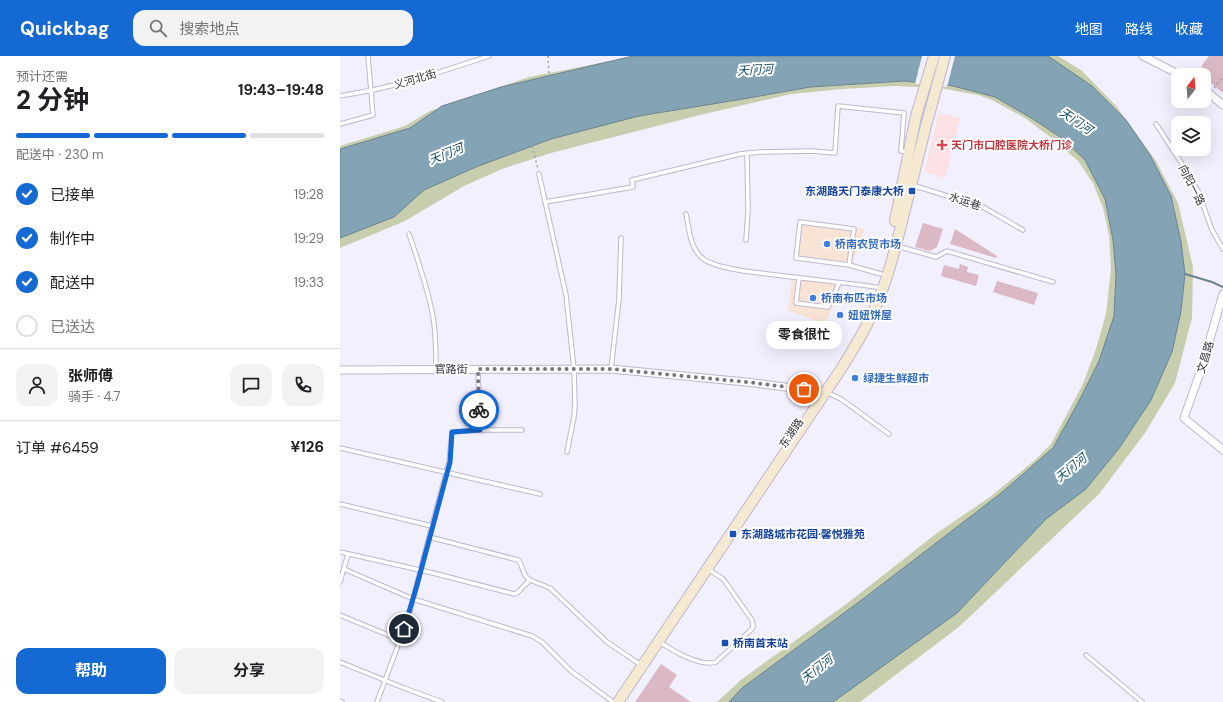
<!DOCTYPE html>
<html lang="zh">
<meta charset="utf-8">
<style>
:root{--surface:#fff;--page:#f2f2f2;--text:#202124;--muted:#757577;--line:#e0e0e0;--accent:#1469d2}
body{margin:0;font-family:"DM Sans","Noto Sans SC",sans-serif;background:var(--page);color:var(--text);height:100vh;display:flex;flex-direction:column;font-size:15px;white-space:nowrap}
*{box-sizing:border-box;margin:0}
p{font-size:13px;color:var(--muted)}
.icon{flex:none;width:22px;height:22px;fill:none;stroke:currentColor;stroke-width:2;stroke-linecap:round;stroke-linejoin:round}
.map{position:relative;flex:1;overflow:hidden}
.details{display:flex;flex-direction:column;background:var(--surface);width:340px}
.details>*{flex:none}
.needle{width:26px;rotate:17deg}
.tools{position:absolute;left:831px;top:12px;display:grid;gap:8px}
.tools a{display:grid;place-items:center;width:40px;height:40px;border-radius:8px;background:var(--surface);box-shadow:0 4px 16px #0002;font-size:20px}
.pin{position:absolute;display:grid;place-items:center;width:34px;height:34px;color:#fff;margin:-17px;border:2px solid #fff;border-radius:50%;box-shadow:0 1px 4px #0007}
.courier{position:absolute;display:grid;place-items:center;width:40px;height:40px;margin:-20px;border:3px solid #1469d2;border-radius:50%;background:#fff;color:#222;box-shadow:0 1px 5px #0007}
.bubble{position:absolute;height:28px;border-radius:12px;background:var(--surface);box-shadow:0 4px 16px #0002;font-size:13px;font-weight:700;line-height:28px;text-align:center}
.head em{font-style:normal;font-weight:700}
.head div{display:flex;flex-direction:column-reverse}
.head{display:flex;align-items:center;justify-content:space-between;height:68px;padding:0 16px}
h1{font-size:26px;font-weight:700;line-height:30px}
.bar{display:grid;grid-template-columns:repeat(4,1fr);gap:6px 4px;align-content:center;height:48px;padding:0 16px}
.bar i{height:5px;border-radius:3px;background:var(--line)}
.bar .on{background:var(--accent)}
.bar p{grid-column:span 4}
.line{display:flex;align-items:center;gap:10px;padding:0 16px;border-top:1px solid var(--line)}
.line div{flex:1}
.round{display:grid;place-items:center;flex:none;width:42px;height:42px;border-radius:12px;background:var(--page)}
ol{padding:0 16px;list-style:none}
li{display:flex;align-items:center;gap:12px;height:44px}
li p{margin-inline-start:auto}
li .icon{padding:4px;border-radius:50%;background:var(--accent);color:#fff;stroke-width:4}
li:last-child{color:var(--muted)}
li i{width:22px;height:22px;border:2px solid var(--line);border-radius:50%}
.primary-button{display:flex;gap:8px;margin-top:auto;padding:8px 16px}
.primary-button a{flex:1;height:46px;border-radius:12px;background:var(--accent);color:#fff;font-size:16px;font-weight:700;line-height:46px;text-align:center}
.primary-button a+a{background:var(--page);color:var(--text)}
header{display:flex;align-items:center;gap:24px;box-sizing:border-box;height:56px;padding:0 20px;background:var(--accent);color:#fff}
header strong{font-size:19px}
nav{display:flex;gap:22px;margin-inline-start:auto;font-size:14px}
.search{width:280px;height:36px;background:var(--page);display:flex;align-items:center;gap:10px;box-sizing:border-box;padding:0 14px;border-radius:12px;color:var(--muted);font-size:15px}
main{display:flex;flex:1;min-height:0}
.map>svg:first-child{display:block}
.commercial{fill:#f8e3d5}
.medical{fill:#fbe0e4}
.green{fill:#c7ceae}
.water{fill:#84a4b5;stroke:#6c8290}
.pier{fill:#f2effe}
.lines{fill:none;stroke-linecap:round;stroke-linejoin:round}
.stream{stroke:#6c8290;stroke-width:2}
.building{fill:#dbb8c5}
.lane-casing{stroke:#bdb7d0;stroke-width:5.5}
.street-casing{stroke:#bdb7d0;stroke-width:9}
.secondary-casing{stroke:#bdb7d0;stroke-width:12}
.path{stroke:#a09daa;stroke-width:1.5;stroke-dasharray:2 3;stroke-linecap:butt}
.lane{stroke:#fff;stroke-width:3.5}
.street{stroke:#fff;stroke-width:7}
.secondary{stroke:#f5e9d1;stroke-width:10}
.done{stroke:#76747f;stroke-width:4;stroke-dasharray:0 7.2}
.route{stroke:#1469d2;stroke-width:5}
.health-dot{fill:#e0444e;stroke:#fff;stroke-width:1.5}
.transit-dot{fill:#1a4fb4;stroke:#fff;stroke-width:1.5}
.shop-dot{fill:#3f7fe0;stroke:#fff;stroke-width:1.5}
.labels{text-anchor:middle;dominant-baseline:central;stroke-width:4;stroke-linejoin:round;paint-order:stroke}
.street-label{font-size:11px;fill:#34323b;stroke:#fff}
.health-label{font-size:11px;font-weight:bold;fill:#be3a42;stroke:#fff;text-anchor:start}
.transit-label{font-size:11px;font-weight:bold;fill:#164399;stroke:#fff;text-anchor:start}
.shop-label{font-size:11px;font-weight:bold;fill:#366cbe;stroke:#fff;text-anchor:start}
.water-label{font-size:12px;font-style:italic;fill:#0e4a65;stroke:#fff}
</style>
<header>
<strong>Quickbag</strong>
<div class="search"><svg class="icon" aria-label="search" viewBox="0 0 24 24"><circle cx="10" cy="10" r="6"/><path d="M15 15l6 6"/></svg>搜索地点</div>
<nav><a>地图</a><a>路线</a><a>收藏</a></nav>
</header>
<main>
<section class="details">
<div class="head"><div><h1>2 分钟</h1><p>预计还需</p></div><em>19:43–19:48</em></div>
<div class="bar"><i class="on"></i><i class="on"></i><i class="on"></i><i></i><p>配送中 · 230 m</p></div>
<ol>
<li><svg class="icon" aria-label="check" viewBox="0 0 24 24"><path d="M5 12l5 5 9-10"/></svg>已接单<p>19:28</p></li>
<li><svg class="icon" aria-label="check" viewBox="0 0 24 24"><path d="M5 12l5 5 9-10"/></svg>制作中<p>19:29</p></li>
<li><svg class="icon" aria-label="check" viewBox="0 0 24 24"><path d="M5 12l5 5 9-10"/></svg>配送中<p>19:33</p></li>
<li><i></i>已送达</li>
</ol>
<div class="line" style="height:72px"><a class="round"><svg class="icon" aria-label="person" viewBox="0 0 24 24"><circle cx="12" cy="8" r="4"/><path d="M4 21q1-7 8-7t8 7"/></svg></a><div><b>张师傅</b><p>骑手 · 4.7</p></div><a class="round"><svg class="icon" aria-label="chat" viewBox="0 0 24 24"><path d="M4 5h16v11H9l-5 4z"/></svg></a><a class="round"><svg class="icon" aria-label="phone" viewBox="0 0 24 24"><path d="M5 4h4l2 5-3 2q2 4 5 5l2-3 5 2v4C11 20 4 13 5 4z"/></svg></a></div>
<div class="line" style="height:52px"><div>订单 #6459</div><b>¥126</b></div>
<div class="primary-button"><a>帮助</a><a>分享</a></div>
</section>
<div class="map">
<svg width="883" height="646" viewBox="0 0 883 646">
<rect width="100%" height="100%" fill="#f2effe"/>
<g class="commercial">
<path d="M 458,164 L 525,173 L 511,211 L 454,204 Z"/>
<path d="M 452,222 L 502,229 L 485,268 L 448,254 Z"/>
</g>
<path class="medical" d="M 599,57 L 620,62 L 605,122 L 584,116 Z"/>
<path class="green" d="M 296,0 L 718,0 L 741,14 L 777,51 L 816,105 L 838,147 L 853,211 L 852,262 L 835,327 L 805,377 L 759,438 L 620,570 L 520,646 L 377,646 L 402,623 L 509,546 L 597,477 L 650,441 L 694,405 L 711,388 L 743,328 L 756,293 L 766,258 L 771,213 L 769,179 L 763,152 L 753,127 L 738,105 L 714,84 L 685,62 L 652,44 L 638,39 L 600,32 L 555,30 L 503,33 L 451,38 L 360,59 L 211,97 L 162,113 L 124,130 L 65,165 L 0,192 L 0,90 L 65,70 L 90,55 L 189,21 Z"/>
<path class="water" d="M 293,0 L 708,0 L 752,30 L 786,64 L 810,99 L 831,140 L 841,186 L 845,218 L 841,255 L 832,296 L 811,344 L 780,391 L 746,433 L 706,463 L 617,557 L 493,646 L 389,646 L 402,632 L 523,543 L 660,438 L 713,392 L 739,345 L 759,305 L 774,260 L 776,218 L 773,184 L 765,143 L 745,104 L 723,83 L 693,63 L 655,41 L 613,30 L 564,25 L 470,31 L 403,43 L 299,60 L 211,83 L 136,111 L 84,134 L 54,161 L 0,182 L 0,93 L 70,72 L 102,50 L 161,31 Z"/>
<path class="pier" d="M 582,0 L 615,0 L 607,31 L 575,28 Z"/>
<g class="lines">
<path class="stream" d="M 845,218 L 872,226 L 883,231"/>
</g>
<g class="building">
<path d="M 869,0 L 883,0 L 883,37 L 864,21 L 864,19 L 862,19 L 861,15 L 862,9 Z"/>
<path d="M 583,167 L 603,173 L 597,191 L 590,195 L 575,191 Z"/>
<path d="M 615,173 L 657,200 L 656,202 L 610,188 Z"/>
<path d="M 620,208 L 628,211 L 627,216 L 639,219 L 636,230 L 601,220 L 604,209 L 619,213 Z"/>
<path d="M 657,225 L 698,237 L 694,249 L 653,236 Z"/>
<path d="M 321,608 L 337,619 L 329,631 L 351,646 L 295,646 Z"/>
</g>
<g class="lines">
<defs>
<g id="lane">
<path d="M 0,40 L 33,34 L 75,24 L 149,0"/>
<path d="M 0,68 L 33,59 L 28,0"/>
<path d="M 816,68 L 846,114 L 858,135 L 872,174 L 883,193"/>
<path d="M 199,118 L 226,239 L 234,313 L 235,349 L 234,361 L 227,396"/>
<path d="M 572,129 L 643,151 L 683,174"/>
<path d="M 205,146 L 293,131 L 292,124 L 400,98 L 421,96 L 472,95 L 495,97 L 498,50 L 564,57 L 561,95 L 567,96"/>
<path d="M 346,158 C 349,172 350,191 361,201 C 374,214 424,217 444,220 C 477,224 509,227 542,232"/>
<path d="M 69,178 C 78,205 88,232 93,261 C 96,278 96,296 96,313"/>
<path d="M 406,184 L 408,154 L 407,97"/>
<path d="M 550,188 L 596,201 L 607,195 L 713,226"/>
<path d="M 509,209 L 514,173 L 460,166 L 456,202 L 509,209 L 541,218"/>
<path d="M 459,222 L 456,247 L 488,251 L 499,227"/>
<path d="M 271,313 L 279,243 L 281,182"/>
<path d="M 138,314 L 140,374"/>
<path d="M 486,336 L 501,343 L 549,378"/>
<path d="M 0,392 L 200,438"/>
<path d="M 0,448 L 92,470"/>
<path d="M 89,481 L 109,406 L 112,376 L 140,374 L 182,374"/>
<path d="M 0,496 L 93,517 L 174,538 L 177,537 L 190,524 L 210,532 L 267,586 L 298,607"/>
<path d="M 4,513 L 73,543 L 192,580 L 202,586 L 231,615 L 273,646"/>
<path d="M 0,526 L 8,498"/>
<path d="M 0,559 L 60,584 L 37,646"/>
<path d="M 60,584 L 68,563 L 89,481 L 178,504 C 184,511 182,520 190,524"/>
<path d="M 320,586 C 333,595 360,611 376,606 L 412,573 L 413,570 L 412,564 L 386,527 L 383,523 L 368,513"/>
<path d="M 746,599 L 802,646"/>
<path d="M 0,606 L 64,632 L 102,646"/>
<path d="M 0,645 L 2,646"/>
</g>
<g id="street">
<path d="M 803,0 L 840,19"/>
<path d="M 864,33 L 883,49"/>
<path d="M 883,238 L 861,314 L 844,362 L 883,394"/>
<path d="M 0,314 L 271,313 L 406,326 L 485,336"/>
</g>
<g id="secondary">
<path d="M 555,165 L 576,60 L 594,0"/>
<path d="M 278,646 L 501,313 C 516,289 530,266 540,240 C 553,208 560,172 569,138 C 580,92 592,46 605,0"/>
</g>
</defs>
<use href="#lane" class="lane-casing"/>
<use href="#street" class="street-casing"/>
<use href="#secondary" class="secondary-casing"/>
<g class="path">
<path d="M 208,0 L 209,19"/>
<path d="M 874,32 L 883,21"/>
<path d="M 192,90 L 198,113"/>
</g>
<use href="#lane" class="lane"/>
<use href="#street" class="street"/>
<use href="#secondary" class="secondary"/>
</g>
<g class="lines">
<path class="done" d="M 139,354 L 138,313 L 271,313 L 406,326 L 464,333"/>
<path class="route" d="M 64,573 L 77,529 L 110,406 L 112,376 L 140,374 L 139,354"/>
</g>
<path class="health-dot" d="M600 83h4v4h4v4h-4v4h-4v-4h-4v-4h4z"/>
<g class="transit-dot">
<rect x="568" y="131" width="8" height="8" rx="2"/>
<rect x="389" y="474" width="8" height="8" rx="2"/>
<rect x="381" y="583" width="8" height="8" rx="2"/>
</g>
<g class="shop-dot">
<circle cx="487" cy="188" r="4"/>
<circle cx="473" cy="242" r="4"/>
<circle cx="500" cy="259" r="4"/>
<circle cx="515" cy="322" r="4"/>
</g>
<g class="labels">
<g class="street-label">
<text transform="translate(75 23) rotate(-16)">义河北街</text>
<text transform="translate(852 129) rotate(63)">向阳一路</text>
<text transform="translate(625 145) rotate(19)">水运巷</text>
<text transform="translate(865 301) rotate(-73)">文昌路</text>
<text x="111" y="313">官路街</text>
<text transform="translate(451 377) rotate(-56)">东湖路</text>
</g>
<g class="health-label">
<text x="611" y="89">天门市口腔医院大桥门诊</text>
</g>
<g class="transit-label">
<text x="564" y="135" text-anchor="end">东湖路天门泰康大桥</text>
<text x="401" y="478">东湖路城市花园·馨悦雅苑</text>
<text x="393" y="587">桥南首末站</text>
</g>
<g class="shop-label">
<text x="495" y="188">桥南农贸市场</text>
<text x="481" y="242">桥南布匹市场</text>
<text x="508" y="259">妞妞饼屋</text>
<text x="523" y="322">绿捷生鲜超市</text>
</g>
<g class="water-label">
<text transform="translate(415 14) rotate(-3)">天门河</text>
<text transform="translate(736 65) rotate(34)">天门河</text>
<text transform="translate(106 98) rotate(-22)">天门河</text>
<text transform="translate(731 412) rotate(-39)">天门河</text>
<text transform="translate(477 613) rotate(-38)">天门河</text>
</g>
</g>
</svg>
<div class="tools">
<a><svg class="needle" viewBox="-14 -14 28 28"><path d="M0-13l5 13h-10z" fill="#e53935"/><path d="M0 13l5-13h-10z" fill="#757577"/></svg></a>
<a><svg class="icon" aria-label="layers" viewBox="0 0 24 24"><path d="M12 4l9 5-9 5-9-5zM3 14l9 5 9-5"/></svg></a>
</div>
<div class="pin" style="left:464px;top:333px;background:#ea580c"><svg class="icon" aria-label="bag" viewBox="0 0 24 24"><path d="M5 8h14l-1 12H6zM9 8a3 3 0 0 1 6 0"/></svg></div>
<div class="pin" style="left:64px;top:573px;background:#1f2937"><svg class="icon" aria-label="home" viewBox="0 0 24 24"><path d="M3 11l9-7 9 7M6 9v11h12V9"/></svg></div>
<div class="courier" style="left:139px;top:354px"><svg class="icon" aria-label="bike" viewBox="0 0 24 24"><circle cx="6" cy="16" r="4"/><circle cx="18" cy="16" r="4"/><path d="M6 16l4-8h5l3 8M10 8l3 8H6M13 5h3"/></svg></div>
<div class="bubble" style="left:426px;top:265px;width:76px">零食很忙</div>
</div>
</main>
